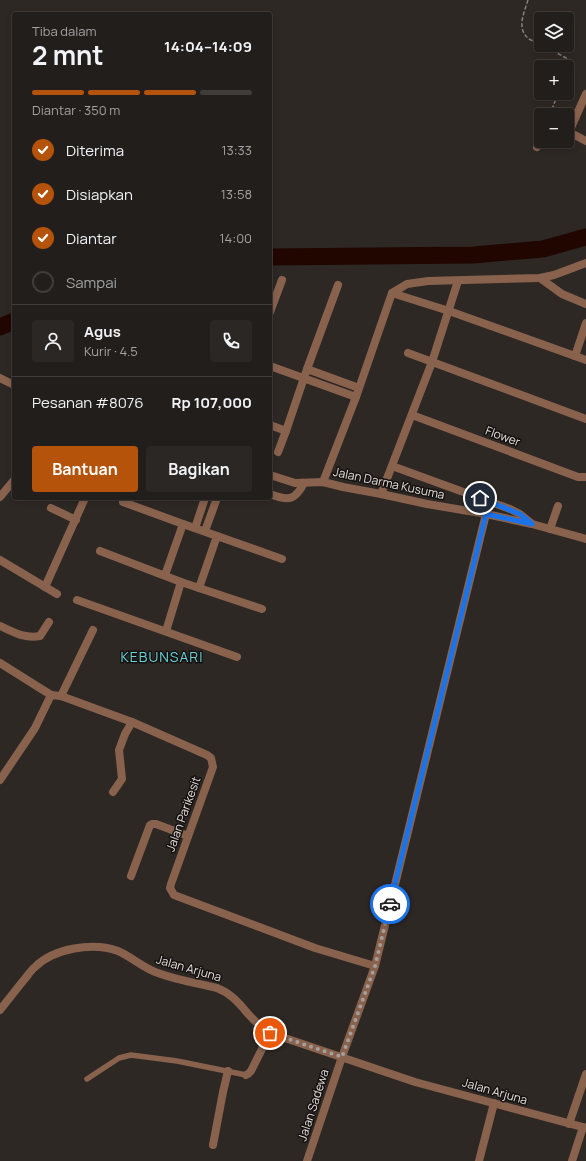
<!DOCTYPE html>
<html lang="id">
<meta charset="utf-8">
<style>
:root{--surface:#221e1b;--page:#2a2724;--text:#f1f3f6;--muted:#a2a2a3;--line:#3f3c3a;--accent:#b45309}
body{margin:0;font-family:Manrope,sans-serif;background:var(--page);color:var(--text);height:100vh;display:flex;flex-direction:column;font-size:15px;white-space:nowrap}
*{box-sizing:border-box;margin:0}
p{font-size:13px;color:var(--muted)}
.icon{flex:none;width:22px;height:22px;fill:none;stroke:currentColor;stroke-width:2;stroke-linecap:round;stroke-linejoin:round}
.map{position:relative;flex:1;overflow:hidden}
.drawer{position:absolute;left:12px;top:12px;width:260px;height:488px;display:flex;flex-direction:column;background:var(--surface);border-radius:4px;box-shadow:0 2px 6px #0003,0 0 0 1px var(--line)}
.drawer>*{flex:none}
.buttons{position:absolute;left:534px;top:12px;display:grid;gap:8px}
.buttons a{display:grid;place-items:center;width:40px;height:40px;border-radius:4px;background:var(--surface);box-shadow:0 2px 6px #0003,0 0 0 1px var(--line);font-size:20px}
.pin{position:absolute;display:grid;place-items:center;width:34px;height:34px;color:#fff;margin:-17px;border:2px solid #fff;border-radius:50%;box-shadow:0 1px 4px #0007}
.courier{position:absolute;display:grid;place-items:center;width:40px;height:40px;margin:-20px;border:3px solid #1a73e8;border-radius:50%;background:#fff;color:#222;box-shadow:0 1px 5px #0007}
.overview em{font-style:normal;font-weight:700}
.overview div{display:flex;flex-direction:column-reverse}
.overview{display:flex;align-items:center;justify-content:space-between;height:68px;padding:0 20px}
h1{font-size:26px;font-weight:700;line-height:30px}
.bar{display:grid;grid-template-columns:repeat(4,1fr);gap:6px 4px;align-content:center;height:48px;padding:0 20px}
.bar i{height:5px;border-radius:3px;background:var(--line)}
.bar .active{background:var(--accent)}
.bar p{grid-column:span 4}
.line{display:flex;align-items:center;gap:10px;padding:0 20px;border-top:1px solid var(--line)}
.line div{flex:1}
.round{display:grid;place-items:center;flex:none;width:42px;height:42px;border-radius:4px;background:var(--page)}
ol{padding:0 20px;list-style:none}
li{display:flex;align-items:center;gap:12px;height:44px}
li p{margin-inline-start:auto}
li .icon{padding:4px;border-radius:50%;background:var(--accent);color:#fff;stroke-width:4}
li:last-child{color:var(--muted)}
li i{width:22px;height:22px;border:2px solid var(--line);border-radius:50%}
.action{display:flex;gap:8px;margin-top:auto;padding:8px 20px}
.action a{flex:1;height:46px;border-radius:4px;background:var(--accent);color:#fff;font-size:16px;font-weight:700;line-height:46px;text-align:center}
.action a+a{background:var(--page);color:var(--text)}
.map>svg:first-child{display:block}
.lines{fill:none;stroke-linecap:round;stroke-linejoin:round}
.river{stroke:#210600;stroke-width:17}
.path{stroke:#87827e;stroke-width:1.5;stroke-dasharray:4 2;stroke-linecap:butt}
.service{stroke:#89624e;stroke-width:5.5}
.minor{stroke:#89624e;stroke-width:8}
.done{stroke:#a49f9c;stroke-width:4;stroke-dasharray:0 7.2}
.route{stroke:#1a73e8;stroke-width:5}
.labels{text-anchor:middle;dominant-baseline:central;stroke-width:3;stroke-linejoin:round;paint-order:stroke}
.street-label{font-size:12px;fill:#e3dfdc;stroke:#141110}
.quarter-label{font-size:14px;letter-spacing:1px;fill:#6ad6db;stroke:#141110}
</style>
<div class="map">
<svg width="586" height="1161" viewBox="0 0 586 1161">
<rect width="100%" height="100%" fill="#2e2824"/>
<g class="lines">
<g class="river">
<path d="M 270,257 L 473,255 L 543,249 L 586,237"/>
<path d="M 0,327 L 14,321"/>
</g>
<g class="path">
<path d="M 528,0 C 524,13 516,29 529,39 C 533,41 537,43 541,45"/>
<path d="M 542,45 L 568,59 L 569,63 L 567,69"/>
<path d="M 550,115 L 558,93"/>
</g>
<path class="service" d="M 87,1079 L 119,1058 L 131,1055 L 177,1061 L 246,1075"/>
<g class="minor">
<path d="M 567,131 L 586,141"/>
<path d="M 569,132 L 586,94"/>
<path d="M 537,147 L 541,138"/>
<path d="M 540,278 L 562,294 L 586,304"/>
<path d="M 392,293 L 449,311 L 586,360"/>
<path d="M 270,312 L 282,280"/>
<path d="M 408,353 L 586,419"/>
<path d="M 575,356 L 586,323"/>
<path d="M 270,366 L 356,397"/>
<path d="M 307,369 L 359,388"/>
<path d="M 0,378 L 14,385"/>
<path d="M 412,415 L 578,477 L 586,477"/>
<path d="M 270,425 L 286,431 L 307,369 L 338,285"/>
<path d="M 278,452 L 286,431"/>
<path d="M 392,466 L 510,509 L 520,514 L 531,523"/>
<path d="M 270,475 L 295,483 L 323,482 L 343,487 L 381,494 L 427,504 L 486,514 L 532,524 L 586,539"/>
<path d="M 323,482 L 356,397 L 392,293 L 407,284 L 428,281 L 540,278 L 554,275 L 586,263"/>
<path d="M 270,494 C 288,501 295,501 304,483"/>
<path d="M 381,494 L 432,362 L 458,281"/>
<path d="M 0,497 L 14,480"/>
<path d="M 123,502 L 183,524 L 282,559"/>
<path d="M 51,508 L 76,520"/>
<path d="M 195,528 L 205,498"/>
<path d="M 550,529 L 558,506"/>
<path d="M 205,531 L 217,498"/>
<path d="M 100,551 L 181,582 L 262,609"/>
<path d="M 0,560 L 57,594"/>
<path d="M 165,575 L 183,524"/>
<path d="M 45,587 L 85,498"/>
<path d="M 199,588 L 217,536"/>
<path d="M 77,600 L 237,657"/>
<path d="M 0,626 C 14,632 24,639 40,636 L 49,622"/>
<path d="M 166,631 L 181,582"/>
<path d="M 0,663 L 51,695 L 61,696 L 132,722 L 207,755 L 211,758 L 213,767 L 171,884 L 170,888 L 174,895 L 315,948 L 375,966"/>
<path d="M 61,696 L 93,630"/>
<path d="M 0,780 L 35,728 L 51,695"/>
<path d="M 113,792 L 122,779 L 119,750 L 125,734 L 132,722"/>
<path d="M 131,876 L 150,825 L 152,824 L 156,824 L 188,836"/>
<path d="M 0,1010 C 8,1000 15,991 23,981 C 27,977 30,971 35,967 C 54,948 93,942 118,951 C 132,957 143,968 158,973 C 176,980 197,983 217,988 C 241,997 248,1021 270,1033 L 415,1082 L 586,1128"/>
<path d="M 246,1075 L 248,1074 L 251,1071 L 270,1033"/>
<path d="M 569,1124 L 586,1074"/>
<path d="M 213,1145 L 223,1092 L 228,1071"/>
<path d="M 307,1161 L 342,1057 L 375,966 L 486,514"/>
<path d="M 479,1161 L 494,1103"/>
<path d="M 572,1161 L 583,1127"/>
</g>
</g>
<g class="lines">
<path class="done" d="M 270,1033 L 342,1057 L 375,966 L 390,904"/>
<path class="route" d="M 390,904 L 486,514 L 532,524 L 520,514 L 480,498"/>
</g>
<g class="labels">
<g class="street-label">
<text transform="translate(503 436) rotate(20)">Flower</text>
<text transform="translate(389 483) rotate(12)">Jalan Darma Kusuma</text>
<text transform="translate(183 814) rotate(-70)">Jalan Parikesit</text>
<text transform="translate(189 968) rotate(16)">Jalan Arjuna</text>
<text transform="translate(495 1091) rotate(16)">Jalan Arjuna</text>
<text transform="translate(313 1105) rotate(-72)">Jalan Sadewa</text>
</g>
<g class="quarter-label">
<text x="162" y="656">KEBUNSARI</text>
</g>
</g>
</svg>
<div class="buttons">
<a><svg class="icon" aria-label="layers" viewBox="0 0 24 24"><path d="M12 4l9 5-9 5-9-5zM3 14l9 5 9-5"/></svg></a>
<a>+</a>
<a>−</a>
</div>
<div class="pin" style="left:270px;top:1033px;background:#ea580c"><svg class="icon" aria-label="bag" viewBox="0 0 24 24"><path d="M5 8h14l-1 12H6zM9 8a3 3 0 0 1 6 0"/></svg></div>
<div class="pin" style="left:480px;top:498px;background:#1f2937"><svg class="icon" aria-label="home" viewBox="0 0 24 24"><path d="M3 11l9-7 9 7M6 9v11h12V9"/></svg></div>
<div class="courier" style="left:390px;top:904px"><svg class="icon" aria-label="car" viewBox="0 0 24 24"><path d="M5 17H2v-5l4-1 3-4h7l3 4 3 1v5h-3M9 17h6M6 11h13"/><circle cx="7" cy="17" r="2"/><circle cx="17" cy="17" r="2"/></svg></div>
<section class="drawer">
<div class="overview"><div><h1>2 mnt</h1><p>Tiba dalam</p></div><em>14:04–14:09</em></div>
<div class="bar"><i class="active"></i><i class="active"></i><i class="active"></i><i></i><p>Diantar · 350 m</p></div>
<ol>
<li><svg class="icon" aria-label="check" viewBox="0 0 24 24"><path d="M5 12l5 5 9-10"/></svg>Diterima<p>13:33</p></li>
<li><svg class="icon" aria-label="check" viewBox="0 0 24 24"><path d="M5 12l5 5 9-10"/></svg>Disiapkan<p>13:58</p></li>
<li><svg class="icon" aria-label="check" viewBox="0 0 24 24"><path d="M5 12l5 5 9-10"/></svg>Diantar<p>14:00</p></li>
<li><i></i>Sampai</li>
</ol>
<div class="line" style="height:72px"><a class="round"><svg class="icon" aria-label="person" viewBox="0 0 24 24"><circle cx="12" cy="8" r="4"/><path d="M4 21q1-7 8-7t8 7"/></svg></a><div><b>Agus</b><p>Kurir · 4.5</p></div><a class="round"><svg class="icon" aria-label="phone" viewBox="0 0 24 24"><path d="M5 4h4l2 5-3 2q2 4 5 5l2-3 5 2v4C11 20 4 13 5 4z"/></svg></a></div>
<div class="line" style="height:52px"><div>Pesanan #8076</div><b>Rp 107,000</b></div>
<div class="action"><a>Bantuan</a><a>Bagikan</a></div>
</section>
</div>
